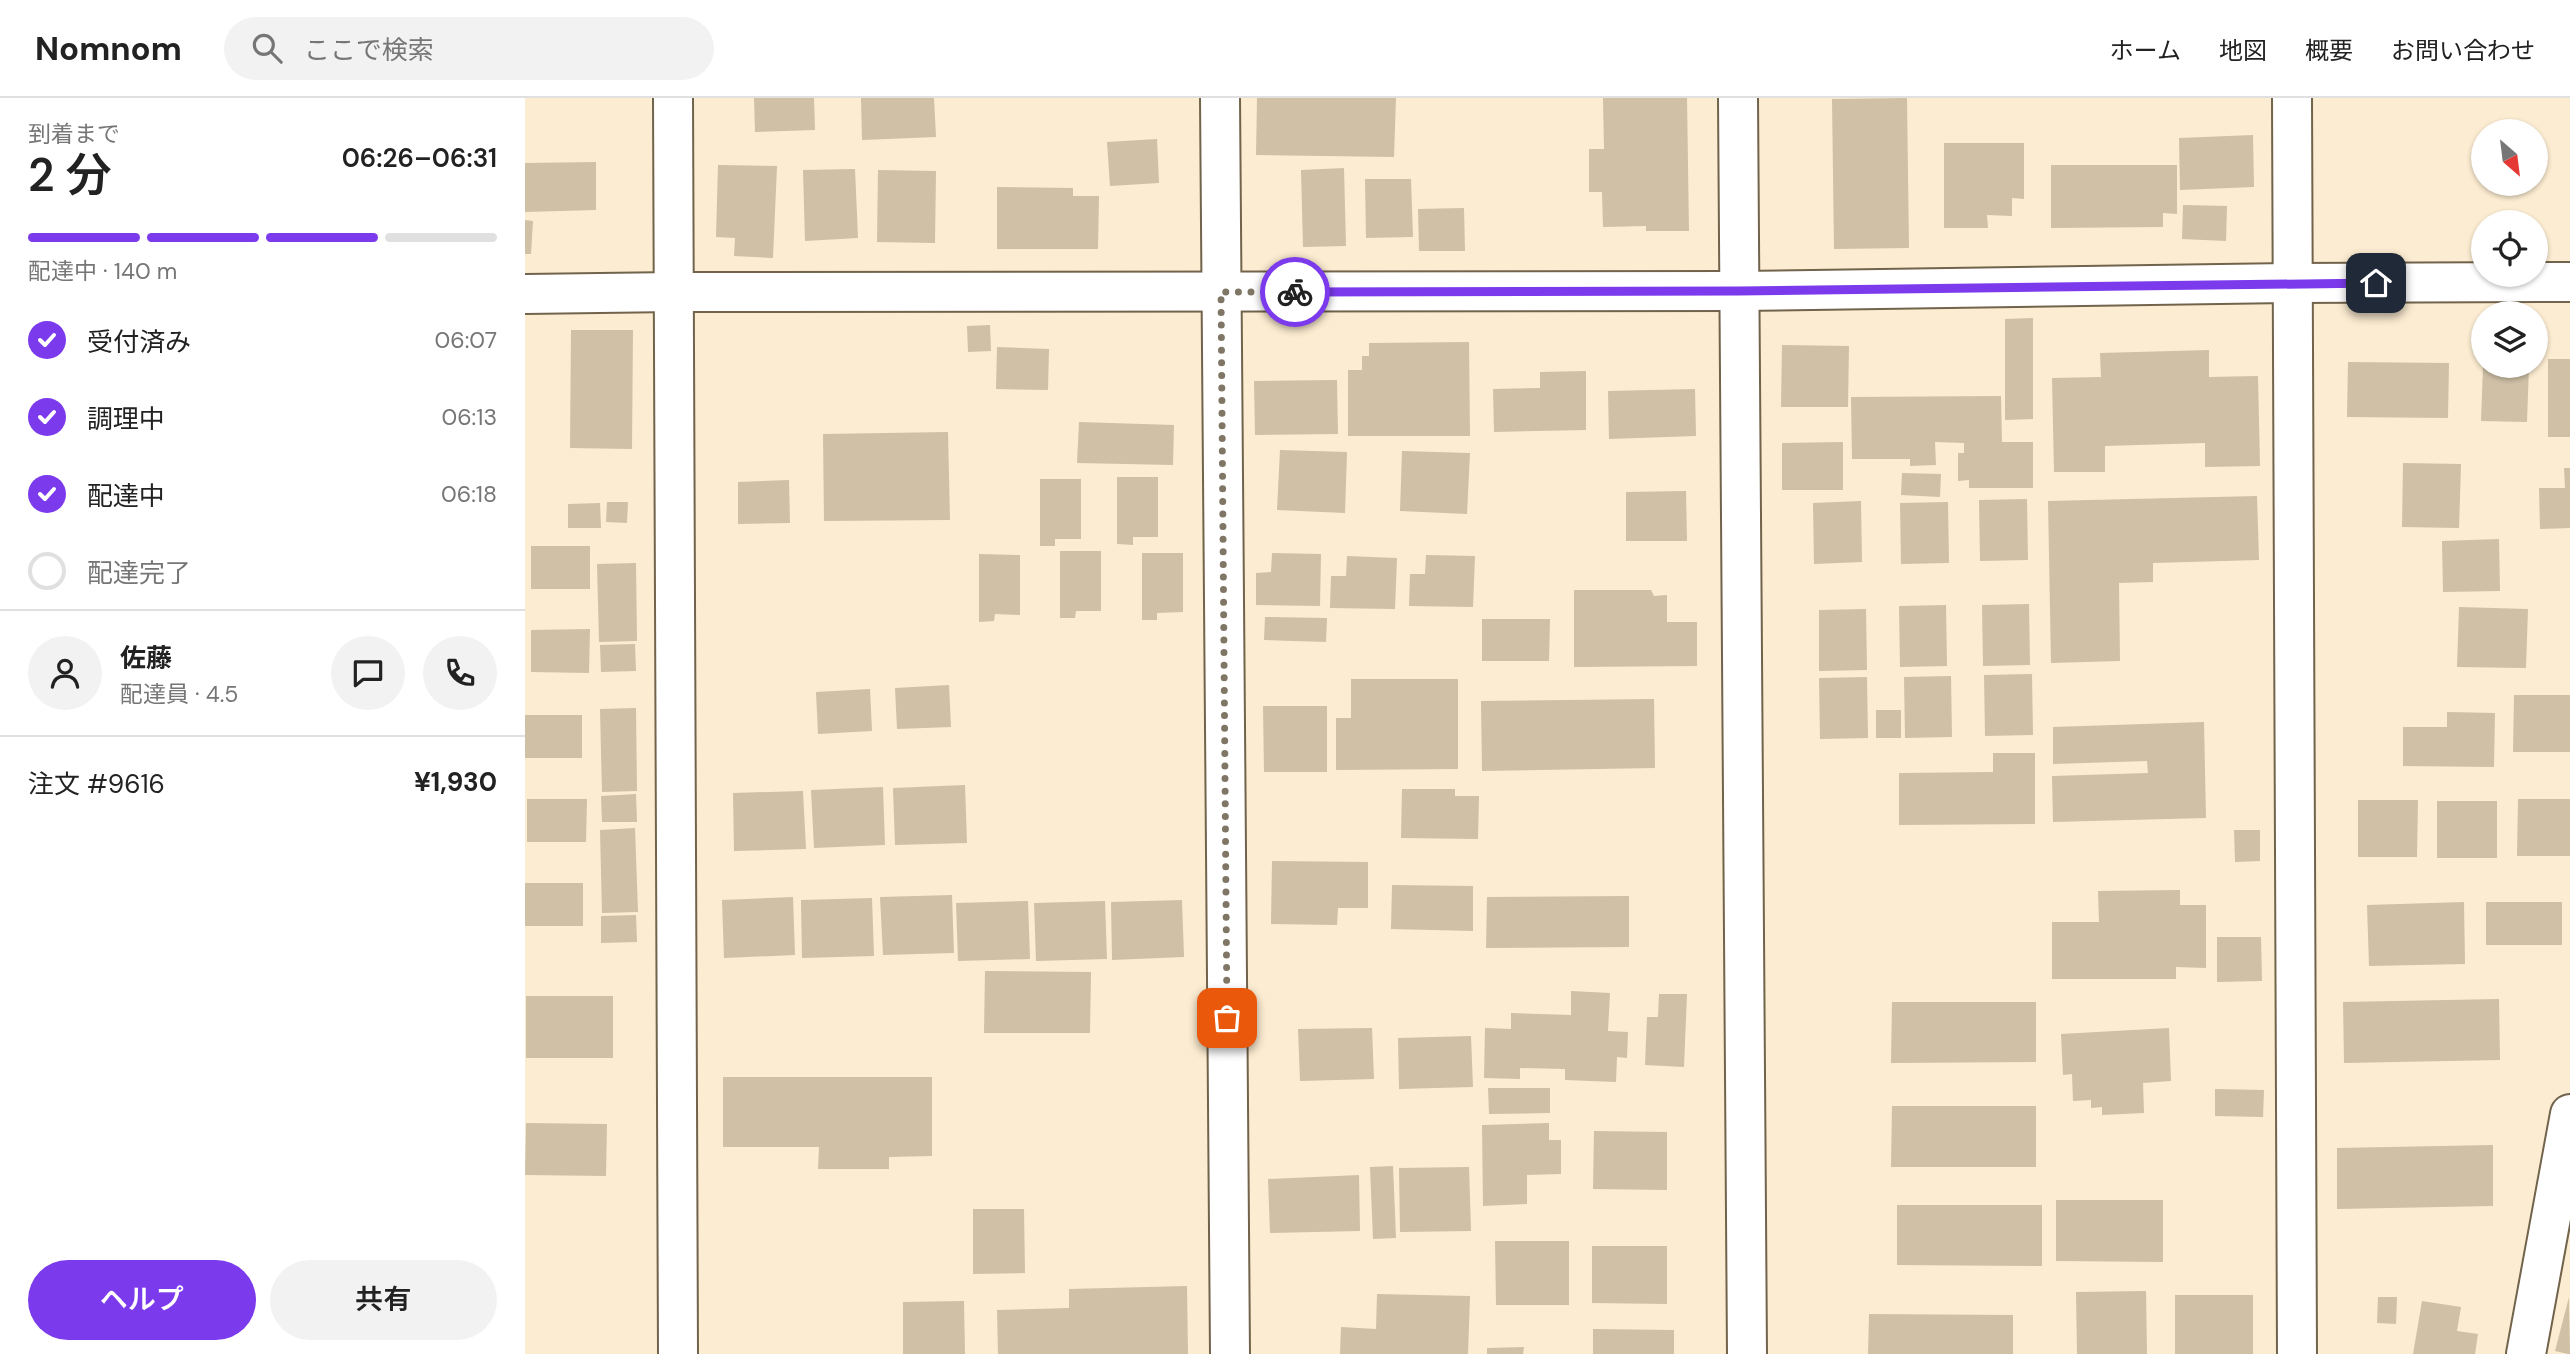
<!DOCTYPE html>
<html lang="ja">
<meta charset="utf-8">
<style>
:root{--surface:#fff;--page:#f2f2f2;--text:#222;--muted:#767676;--line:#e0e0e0;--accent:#7c3aed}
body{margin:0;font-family:"DM Sans","Noto Sans JP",sans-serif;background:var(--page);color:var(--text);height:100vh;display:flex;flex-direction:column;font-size:26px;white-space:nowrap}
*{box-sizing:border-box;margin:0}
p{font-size:23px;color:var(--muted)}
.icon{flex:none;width:38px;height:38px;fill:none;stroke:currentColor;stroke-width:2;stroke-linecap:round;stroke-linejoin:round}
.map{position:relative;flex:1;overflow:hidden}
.side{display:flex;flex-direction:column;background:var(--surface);width:525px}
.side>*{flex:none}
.needle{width:46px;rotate:152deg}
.buttons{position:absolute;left:1946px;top:21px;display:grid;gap:14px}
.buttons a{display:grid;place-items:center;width:77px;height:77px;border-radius:50%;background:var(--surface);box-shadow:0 2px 5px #0004;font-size:35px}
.pin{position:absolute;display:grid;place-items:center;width:60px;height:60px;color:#fff;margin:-30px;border-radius:14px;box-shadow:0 4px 10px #0006}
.courier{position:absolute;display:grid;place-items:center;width:70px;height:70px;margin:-35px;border:5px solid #7c3aed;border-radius:50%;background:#fff;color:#222;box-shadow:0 2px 9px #0007}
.head em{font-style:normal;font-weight:600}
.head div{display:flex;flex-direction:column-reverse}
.head{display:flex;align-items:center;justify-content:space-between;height:119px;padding:0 28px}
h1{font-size:46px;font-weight:600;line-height:52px}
.bar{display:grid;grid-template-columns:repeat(4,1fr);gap:10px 7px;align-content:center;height:84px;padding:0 28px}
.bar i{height:9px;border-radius:5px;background:var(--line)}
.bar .on{background:var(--accent)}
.bar p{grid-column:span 4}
.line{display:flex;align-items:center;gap:18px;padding:0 28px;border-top:2px solid var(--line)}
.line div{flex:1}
.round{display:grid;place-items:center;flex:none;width:74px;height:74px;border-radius:37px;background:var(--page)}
ol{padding:0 28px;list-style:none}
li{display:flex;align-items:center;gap:21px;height:77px}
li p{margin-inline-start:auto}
li .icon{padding:7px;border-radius:50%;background:var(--accent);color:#fff;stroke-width:4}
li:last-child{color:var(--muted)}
li i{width:38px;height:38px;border:4px solid var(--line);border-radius:50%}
.action{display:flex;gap:14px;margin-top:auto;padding:14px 28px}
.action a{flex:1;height:80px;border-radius:42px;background:var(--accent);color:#fff;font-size:28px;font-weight:600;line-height:80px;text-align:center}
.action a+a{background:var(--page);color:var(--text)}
header{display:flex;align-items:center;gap:42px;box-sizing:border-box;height:98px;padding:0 35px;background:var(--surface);border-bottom:2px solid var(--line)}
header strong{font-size:33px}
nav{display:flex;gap:38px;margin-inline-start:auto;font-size:24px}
.search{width:490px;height:63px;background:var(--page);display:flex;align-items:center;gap:18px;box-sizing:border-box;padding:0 24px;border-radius:38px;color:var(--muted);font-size:26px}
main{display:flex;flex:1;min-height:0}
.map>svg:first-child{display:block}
.building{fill:#cfc0a6}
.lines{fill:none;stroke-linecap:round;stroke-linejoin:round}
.minor-casing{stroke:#71634c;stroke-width:42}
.tertiary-casing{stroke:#71634c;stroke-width:42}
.minor{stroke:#fff;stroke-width:38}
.tertiary{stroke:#fff;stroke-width:38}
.done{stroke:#807666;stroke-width:7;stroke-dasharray:0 12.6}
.route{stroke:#7c3aed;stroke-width:9}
</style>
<header>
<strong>Nomnom</strong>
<div class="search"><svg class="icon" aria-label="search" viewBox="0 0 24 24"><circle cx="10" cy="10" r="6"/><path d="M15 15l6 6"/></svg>ここで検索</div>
<nav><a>ホーム</a><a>地図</a><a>概要</a><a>お問い合わせ</a></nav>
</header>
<main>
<section class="side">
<div class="head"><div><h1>2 分</h1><p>到着まで</p></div><em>06:26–06:31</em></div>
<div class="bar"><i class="on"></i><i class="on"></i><i class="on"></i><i></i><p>配達中 · 140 m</p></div>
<ol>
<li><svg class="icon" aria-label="check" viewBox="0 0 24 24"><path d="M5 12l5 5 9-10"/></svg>受付済み<p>06:07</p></li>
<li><svg class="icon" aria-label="check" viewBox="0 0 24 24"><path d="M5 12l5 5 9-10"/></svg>調理中<p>06:13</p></li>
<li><svg class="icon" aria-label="check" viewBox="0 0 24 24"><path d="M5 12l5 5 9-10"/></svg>配達中<p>06:18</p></li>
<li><i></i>配達完了</li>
</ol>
<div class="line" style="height:126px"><a class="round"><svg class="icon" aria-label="person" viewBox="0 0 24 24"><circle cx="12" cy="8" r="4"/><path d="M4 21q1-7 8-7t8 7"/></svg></a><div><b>佐藤</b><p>配達員 · 4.5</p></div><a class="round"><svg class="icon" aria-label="chat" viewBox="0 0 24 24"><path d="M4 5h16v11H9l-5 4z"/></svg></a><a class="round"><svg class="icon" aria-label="phone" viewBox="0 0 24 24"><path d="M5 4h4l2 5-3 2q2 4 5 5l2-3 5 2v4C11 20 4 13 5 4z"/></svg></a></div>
<div class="line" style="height:91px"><div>注文 #9616</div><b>¥1,930</b></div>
<div class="action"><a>ヘルプ</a><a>共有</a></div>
</section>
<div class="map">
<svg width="2045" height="1256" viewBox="0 0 2045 1256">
<rect width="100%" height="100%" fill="#fcecd1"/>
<g class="building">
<path d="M 229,0 L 289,0 L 290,32 L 230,34 Z"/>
<path d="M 336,0 L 409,0 L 411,39 L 337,42 Z"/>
<path d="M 732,0 L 871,0 L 869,59 L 731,57 Z"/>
<path d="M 1078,0 L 1162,0 L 1164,133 L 1121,133 L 1121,128 L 1078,129 L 1077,94 L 1064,94 L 1064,51 L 1079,51 Z"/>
<path d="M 1382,0 L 1384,150 L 1309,151 L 1307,1 Z"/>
<path d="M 1728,37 L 1729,89 L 1655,92 L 1654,40 Z"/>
<path d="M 632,41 L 634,85 L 585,88 L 582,44 Z"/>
<path d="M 1419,45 L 1499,45 L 1499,101 L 1487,100 L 1487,118 L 1462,117 L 1463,130 L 1419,130 Z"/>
<path d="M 71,64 L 71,112 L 0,114 L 0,65 Z"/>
<path d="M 193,67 L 252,68 L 248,160 L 209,158 L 210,140 L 191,139 Z"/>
<path d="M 1526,67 L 1652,67 L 1652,116 L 1638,115 L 1638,129 L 1526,130 Z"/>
<path d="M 819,70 L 821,148 L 778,149 L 776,72 Z"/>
<path d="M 330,71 L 333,140 L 280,143 L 278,72 Z"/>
<path d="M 353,72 L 411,73 L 410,145 L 352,144 Z"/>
<path d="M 840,81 L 886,81 L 888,139 L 841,140 Z"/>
<path d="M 472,89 L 548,90 L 548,98 L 574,98 L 573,151 L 472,151 Z"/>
<path d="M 1658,107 L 1702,108 L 1701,143 L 1657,141 Z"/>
<path d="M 939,110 L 940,153 L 894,153 L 893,111 Z"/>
<path d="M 0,122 L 8,123 L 6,156 L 0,156 Z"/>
<path d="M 1508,220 L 1508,321 L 1480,322 L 1480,221 Z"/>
<path d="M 465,227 L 466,253 L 443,254 L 442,228 Z"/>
<path d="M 46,232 L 108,232 L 107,351 L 45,350 Z"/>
<path d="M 944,244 L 945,338 L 823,338 L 823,272 L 837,272 L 837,258 L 844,258 L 844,245 Z"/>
<path d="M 1257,247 L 1324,248 L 1323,309 L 1256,309 Z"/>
<path d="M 472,249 L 524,251 L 523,292 L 471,291 Z"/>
<path d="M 1684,252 L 1684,279 L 1733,278 L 1735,368 L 1680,369 L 1680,345 L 1580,348 L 1580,374 L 1529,374 L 1527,280 L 1576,279 L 1575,255 Z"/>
<rect x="2023" y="261" width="22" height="78"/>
<path d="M 1823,264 L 1924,265 L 1923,320 L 1822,319 Z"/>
<path d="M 1958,268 L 2004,268 L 2002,324 L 1956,323 Z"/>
<path d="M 1061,273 L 1061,332 L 969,334 L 968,291 L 1015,290 L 1015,274 Z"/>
<path d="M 812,282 L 813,336 L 730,337 L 729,283 Z"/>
<path d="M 1170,291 L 1171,338 L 1084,341 L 1083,293 Z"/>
<path d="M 1476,298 L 1477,344 L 1508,344 L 1508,390 L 1444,390 L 1444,382 L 1433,383 L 1433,355 L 1439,355 L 1439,345 L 1410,344 L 1411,367 L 1385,368 L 1385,361 L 1327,361 L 1326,299 Z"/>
<path d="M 554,324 L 649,327 L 648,367 L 552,365 Z"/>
<path d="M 423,334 L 425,422 L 299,423 L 298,336 Z"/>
<path d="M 1318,344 L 1318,392 L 1257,392 L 1257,345 Z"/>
<path d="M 755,352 L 822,354 L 820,415 L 752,412 Z"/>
<path d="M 877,353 L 945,355 L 942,416 L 875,413 Z"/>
<path d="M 1878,365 L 1936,366 L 1934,430 L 1877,429 Z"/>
<path d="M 2039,370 L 2045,370 L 2045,430 L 2015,431 L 2014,390 L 2040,390 Z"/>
<path d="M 1377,375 L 1416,376 L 1415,399 L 1376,397 Z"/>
<path d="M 592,379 L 633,379 L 633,439 L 608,439 L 608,447 L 592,446 Z"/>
<path d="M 515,381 L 556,381 L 556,441 L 530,441 L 530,448 L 515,448 Z"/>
<path d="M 264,382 L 265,425 L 213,426 L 213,384 Z"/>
<path d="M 1161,393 L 1162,443 L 1101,443 L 1101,394 Z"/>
<path d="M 1732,398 L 1734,462 L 1628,465 L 1628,484 L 1594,485 L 1595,563 L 1526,565 L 1523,403 Z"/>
<path d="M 1502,401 L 1503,462 L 1455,463 L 1454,402 Z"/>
<path d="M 1336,403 L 1337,464 L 1289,466 L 1288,405 Z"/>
<path d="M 82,404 L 103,404 L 102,425 L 81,424 Z"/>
<path d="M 1423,404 L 1424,465 L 1376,466 L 1375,405 Z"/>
<path d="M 75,405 L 76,430 L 43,430 L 43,406 Z"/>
<path d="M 1974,441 L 1975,493 L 1918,494 L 1917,443 Z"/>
<rect x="6" y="448" width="59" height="43"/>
<path d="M 535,453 L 576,453 L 576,513 L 551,513 L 550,520 L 535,520 Z"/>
<path d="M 617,455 L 658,455 L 658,514 L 632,515 L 632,522 L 617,522 Z"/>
<path d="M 747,455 L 796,456 L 795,508 L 731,507 L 731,475 L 746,474 Z"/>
<path d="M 454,456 L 495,457 L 495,517 L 470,516 L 469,523 L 454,524 Z"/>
<path d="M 901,457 L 950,458 L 948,509 L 884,508 L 885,476 L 900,476 Z"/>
<path d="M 822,458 L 872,460 L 870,511 L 805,510 L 806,478 L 821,478 Z"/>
<path d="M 111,465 L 112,543 L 74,544 L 72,466 Z"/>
<path d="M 1049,492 L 1126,492 L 1129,498 L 1142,497 L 1142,524 L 1172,524 L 1172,568 L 1049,569 Z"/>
<path d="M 1504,506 L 1505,567 L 1458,568 L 1457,507 Z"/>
<path d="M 1421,507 L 1422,568 L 1375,569 L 1374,508 Z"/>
<path d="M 1934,509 L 2003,511 L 2001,570 L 1932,569 Z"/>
<path d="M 1341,511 L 1342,572 L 1294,573 L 1294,512 Z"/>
<path d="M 740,519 L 802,520 L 801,544 L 739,542 Z"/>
<path d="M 957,521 L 1025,521 L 1024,563 L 957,563 Z"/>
<path d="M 65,531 L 64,575 L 6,574 L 6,532 Z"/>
<path d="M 110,546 L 111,573 L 76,574 L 75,547 Z"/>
<path d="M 1507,576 L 1508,637 L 1460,638 L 1459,577 Z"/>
<path d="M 1426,578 L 1427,639 L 1380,640 L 1379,579 Z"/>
<path d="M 1342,579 L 1343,640 L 1295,641 L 1294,580 Z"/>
<path d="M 826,581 L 933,581 L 933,671 L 811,672 L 811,620 L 826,620 Z"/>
<path d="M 424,587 L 426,629 L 372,631 L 370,590 Z"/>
<path d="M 345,591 L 347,633 L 293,636 L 291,594 Z"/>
<path d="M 1989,597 L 2045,597 L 2045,654 L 1988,654 Z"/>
<path d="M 1129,601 L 1130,670 L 957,673 L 956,603 Z"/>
<path d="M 738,608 L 802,608 L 802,674 L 739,674 Z"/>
<path d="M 111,610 L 112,693 L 77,694 L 75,611 Z"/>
<rect x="1351" y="612" width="25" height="28"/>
<path d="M 1922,614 L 1970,615 L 1969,669 L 1878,668 L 1878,629 L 1922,629 Z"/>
<rect x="0" y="617" width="57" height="43"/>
<path d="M 1679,624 L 1681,720 L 1528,724 L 1527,678 L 1623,675 L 1622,663 L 1528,666 L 1528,629 Z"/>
<path d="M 1468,655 L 1510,655 L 1510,726 L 1374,727 L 1374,675 L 1468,674 Z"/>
<path d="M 440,687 L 442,745 L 370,747 L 368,690 Z"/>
<path d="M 358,689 L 360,747 L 289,750 L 286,692 Z"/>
<path d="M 877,691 L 930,691 L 930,698 L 954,698 L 953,741 L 876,740 Z"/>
<path d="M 278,693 L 281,751 L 209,753 L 208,695 Z"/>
<path d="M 111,696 L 112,724 L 77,724 L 76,698 Z"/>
<path d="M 2,701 L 62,701 L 61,744 L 2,744 Z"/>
<path d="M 1993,701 L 2045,701 L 2045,758 L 1992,758 Z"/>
<path d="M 1833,702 L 1893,702 L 1892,759 L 1833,759 Z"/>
<rect x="1912" y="703" width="60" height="57"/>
<path d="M 110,730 L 113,814 L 77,815 L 75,732 Z"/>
<path d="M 1709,732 L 1735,732 L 1735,763 L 1710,764 Z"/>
<path d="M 747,763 L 843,764 L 843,810 L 813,810 L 812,827 L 746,826 Z"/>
<rect x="0" y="785" width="58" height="43"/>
<path d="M 867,787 L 948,788 L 948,833 L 866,831 Z"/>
<path d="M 1655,792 L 1655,807 L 1681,807 L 1681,870 L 1651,869 L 1651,881 L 1527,881 L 1527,824 L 1574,824 L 1573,793 Z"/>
<path d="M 427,797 L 429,855 L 358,857 L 355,799 Z"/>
<path d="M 1104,798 L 1104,849 L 961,850 L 962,799 Z"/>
<path d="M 268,799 L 270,857 L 199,860 L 197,802 Z"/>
<path d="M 347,800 L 349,858 L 277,860 L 276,802 Z"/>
<path d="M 657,802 L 659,859 L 587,862 L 586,804 Z"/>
<path d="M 503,803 L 505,861 L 433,863 L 431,805 Z"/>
<path d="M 580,803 L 582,861 L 511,863 L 509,805 Z"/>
<path d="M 1939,804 L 1940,866 L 1844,868 L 1842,807 Z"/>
<rect x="1961" y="804" width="76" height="43"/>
<path d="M 111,817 L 112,844 L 76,845 L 76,818 Z"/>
<path d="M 1692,839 L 1736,839 L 1737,883 L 1692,884 Z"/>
<path d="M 460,873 L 566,874 L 565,935 L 459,935 Z"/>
<path d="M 1046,893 L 1085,895 L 1083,933 L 1103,934 L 1102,960 L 1092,959 L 1091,984 L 1040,982 L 1040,971 L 995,970 L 995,981 L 959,980 L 960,930 L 986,931 L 986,915 L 1046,917 Z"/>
<path d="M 1134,896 L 1162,896 L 1159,969 L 1120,967 L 1122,919 L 1133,919 Z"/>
<rect x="1" y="898" width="87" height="62"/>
<path d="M 1974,901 L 1975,962 L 1819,965 L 1818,904 Z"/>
<path d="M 1367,904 L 1511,904 L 1511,964 L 1366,965 Z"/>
<path d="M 847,930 L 849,981 L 775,983 L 773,931 Z"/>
<path d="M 1644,930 L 1646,983 L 1618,985 L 1619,1015 L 1577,1017 L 1577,1009 L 1566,1010 L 1566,1002 L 1548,1003 L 1547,976 L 1538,977 L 1536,936 Z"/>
<path d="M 946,938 L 948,989 L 874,991 L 873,940 Z"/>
<path d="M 198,979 L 407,979 L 407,1058 L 364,1059 L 364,1071 L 293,1071 L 294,1049 L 198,1049 Z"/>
<path d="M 963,990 L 1025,990 L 1025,1015 L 964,1016 Z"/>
<path d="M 1690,991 L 1739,992 L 1738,1019 L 1690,1018 Z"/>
<path d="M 1367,1008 L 1511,1008 L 1511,1069 L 1366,1069 Z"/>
<path d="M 1,1025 L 82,1026 L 81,1078 L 0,1077 Z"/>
<path d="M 1024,1025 L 1024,1042 L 1036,1042 L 1036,1076 L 1002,1077 L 1002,1106 L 958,1108 L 957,1027 Z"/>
<path d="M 1069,1033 L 1142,1034 L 1142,1092 L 1068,1091 Z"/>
<path d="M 1968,1047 L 1968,1108 L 1812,1111 L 1812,1050 Z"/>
<path d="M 868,1068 L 871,1140 L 848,1141 L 845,1069 Z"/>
<path d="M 944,1069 L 946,1133 L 875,1134 L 874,1070 Z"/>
<path d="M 834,1077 L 835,1133 L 745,1135 L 743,1081 Z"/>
<path d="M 1531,1102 L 1638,1102 L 1638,1164 L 1531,1163 Z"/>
<path d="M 1372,1107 L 1517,1107 L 1517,1168 L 1372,1167 Z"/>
<path d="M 448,1111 L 499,1111 L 500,1175 L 448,1176 Z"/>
<path d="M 970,1143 L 1044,1143 L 1044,1207 L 971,1207 Z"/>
<path d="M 1067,1148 L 1142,1148 L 1142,1206 L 1067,1205 Z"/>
<path d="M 662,1188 L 663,1256 L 473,1256 L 472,1212 L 544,1210 L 544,1191 Z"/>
<path d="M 1621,1193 L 1622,1256 L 1552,1256 L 1551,1194 Z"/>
<path d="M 852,1196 L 945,1198 L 943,1256 L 815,1256 L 816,1229 L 851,1231 Z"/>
<rect x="1650" y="1197" width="78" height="59"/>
<path d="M 1853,1199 L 1872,1199 L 1871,1226 L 1852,1225 Z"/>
<path d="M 2044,1199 L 2045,1256 L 2043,1256 L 2030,1253 Z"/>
<path d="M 439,1203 L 440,1256 L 378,1256 L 378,1204 Z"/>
<path d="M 1897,1203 L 1936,1209 L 1932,1233 L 1953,1236 L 1950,1256 L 1888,1256 Z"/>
<path d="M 1344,1216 L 1488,1217 L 1488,1256 L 1343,1256 Z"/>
<path d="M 1068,1231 L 1149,1232 L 1149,1256 L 1068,1256 Z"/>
<path d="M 999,1249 L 998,1256 L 962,1256 L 962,1250 Z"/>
</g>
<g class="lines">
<defs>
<g id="minor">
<path d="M 148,0 L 153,1256"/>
<path d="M 695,0 L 705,1256"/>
<path d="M 1767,0 L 1772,1256"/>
<path d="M 0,196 L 149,194 L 1214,193 L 1768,185 L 2045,184"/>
<path d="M 2001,1256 L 2045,1016"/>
</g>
<path id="tertiary" d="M 1213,0 L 1222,1256"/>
</defs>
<use href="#minor" class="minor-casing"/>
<use href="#tertiary" class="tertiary-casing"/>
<use href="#minor" class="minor"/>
<use href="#tertiary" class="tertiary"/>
</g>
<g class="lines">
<path class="done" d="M 702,920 L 696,194 L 770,194"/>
<path class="route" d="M 770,194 L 1214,193 L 1851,185"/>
</g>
</svg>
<div class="buttons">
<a><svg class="needle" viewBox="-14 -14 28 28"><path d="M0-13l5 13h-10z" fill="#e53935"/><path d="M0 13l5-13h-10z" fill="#767676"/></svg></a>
<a><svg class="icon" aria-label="locate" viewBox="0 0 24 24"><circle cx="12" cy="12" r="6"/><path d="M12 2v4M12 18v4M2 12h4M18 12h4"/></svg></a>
<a><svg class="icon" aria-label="layers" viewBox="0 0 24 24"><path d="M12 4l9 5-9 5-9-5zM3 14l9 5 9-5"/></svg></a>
</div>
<div class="pin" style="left:702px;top:920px;background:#ea580c"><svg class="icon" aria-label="bag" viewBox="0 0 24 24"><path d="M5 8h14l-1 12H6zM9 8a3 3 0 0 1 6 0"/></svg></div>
<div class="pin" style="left:1851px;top:185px;background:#1f2937"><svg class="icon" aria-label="home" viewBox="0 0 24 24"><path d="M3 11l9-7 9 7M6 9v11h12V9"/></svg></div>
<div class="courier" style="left:770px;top:194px"><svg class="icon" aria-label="bike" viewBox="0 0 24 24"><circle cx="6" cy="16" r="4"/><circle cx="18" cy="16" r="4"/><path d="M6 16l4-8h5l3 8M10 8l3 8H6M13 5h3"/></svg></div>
</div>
</main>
